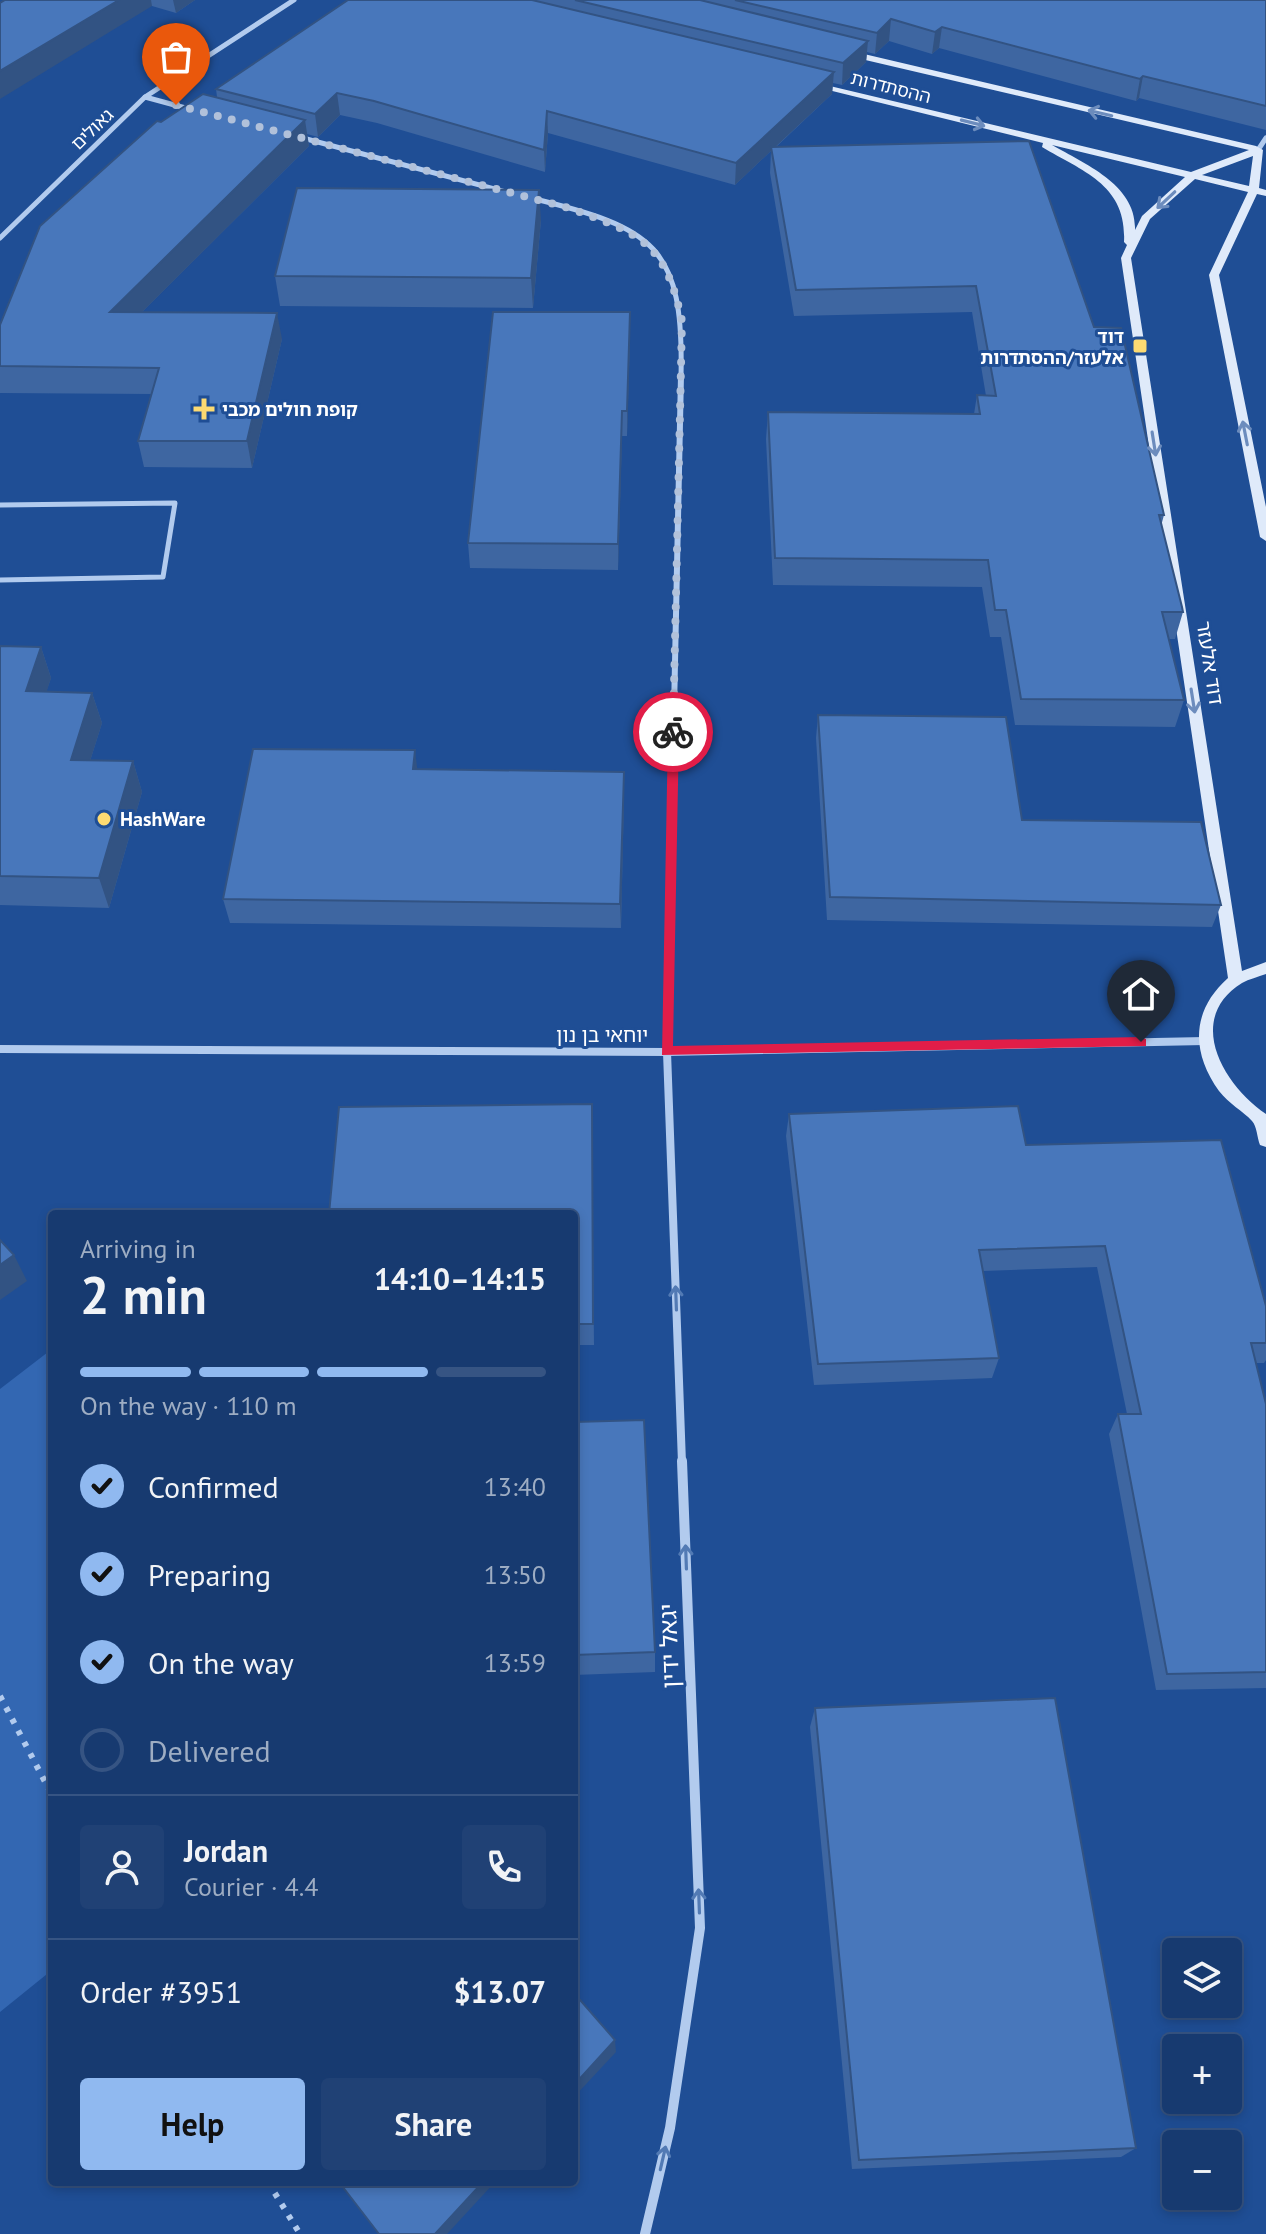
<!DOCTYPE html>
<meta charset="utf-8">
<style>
:root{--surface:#173a70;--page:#204175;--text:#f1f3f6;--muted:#9eadc3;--line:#365483;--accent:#90b9f0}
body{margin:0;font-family:"PT Sans","Noto Sans Hebrew",sans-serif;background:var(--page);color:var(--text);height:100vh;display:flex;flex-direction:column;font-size:30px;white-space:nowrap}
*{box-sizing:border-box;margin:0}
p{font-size:26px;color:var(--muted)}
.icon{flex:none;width:44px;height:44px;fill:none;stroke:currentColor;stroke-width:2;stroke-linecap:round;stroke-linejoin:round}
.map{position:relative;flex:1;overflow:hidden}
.panel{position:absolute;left:48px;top:1210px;width:530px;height:976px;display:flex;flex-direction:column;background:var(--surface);border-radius:8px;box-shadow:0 4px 12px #0003,0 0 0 2px var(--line)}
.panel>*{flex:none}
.fabs{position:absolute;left:1162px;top:1938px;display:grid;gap:16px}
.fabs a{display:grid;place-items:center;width:80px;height:80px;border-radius:8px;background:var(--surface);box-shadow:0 4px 12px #0003,0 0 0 2px var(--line);font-size:40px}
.pin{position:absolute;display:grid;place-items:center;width:68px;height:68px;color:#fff;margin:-82px -34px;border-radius:50% 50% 50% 0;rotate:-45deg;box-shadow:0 0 8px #0007}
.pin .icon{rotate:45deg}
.courier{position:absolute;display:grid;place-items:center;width:80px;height:80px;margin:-40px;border:6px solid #e11d48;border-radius:50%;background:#fff;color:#222;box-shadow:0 2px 10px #0007}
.head em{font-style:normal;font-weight:700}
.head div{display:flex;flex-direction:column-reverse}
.head{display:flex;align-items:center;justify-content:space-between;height:136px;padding:0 32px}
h1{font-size:52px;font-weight:700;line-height:60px}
.bar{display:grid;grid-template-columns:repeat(4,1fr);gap:12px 8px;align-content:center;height:96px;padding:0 32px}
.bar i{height:10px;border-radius:6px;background:var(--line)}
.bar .on{background:var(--accent)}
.bar p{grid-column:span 4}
.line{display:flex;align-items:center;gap:20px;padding:0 32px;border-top:2px solid var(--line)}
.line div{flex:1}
.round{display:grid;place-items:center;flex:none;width:84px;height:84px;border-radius:8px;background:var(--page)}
ol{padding:0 32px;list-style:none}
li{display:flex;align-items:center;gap:24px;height:88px}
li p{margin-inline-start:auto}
li .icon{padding:8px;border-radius:50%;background:var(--accent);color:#111;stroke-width:4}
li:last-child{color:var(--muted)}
li i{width:44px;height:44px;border:4px solid var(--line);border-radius:50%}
.cta{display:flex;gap:16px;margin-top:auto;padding:16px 32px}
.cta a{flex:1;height:92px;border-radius:8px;background:var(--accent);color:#111;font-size:32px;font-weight:700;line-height:92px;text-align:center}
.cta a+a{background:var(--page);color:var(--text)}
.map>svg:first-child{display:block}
.green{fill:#3367b2}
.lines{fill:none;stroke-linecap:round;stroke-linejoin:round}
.path{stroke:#b2cbee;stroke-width:6;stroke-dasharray:5 8;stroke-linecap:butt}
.lane{stroke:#b2cbee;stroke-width:5}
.street-far3{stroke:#b2cbee;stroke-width:5}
.street-far2{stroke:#b2cbee;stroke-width:6}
.street-far1{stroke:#b2cbee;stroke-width:8}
.street{stroke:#b2cbee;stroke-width:10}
.secondary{fill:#dfeafa;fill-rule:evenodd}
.wall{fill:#3e66a1}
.shaded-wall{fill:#325383}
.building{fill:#4877bb;stroke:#325383;stroke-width:2}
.oneway{stroke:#6c8cbd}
.oneway2{stroke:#527ab4}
.route{fill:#e11d48}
.done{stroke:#b1c1da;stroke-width:8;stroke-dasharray:0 14.4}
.poi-dot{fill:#fcda72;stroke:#1f4e95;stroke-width:3}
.labels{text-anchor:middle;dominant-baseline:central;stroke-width:6;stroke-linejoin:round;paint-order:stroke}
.far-street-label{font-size:18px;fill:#fff;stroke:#1f4e95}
.far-poi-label{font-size:18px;font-weight:bold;fill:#fff;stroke:#1f4e95;text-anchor:end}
.street-label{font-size:20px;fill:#fff;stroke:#1f4e95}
.poi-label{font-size:20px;font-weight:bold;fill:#fff;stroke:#1f4e95;text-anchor:start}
.near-street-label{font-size:24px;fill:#fff;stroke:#1f4e95}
</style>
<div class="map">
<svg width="1266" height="2234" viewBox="0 0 1266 2234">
<rect width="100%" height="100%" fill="#1f4e95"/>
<path class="green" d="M 52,1349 L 52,1970 L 0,2012 L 0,1389 Z"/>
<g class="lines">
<g class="path">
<path d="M 0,1696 L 52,1795"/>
<path d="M 268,2182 L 300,2234"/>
</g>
<path class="lane" d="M 0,505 L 175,503 L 163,577 L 0,580"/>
<g class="street-far3">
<path d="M 145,97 L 193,110"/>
<path d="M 299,137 L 510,193"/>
<path d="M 1258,150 L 1266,138"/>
<path d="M 531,198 C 654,228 684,245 681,377"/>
<path d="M 0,238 L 145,97 L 294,0"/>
</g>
<path class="street-far2" d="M 671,855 L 681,375"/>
<g class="street-far1">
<path d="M 671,853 L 667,1052 L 682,1463"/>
<path d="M 0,1049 L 667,1052 L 1205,1041"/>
</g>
<path class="street" d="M 645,2234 L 670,2128 L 700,1928 L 682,1461"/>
<path class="secondary" d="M 847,50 L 1256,146 L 1263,150 L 1259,188 L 1266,190 L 1266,196 L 1257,194 L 1219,275 L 1266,507 L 1266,541 L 1260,537 L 1209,275 L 1248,192 L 1195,179 L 1150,219 L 1131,258 L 1242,971 L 1266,962 L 1266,974 C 1258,977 1249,979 1242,983 C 1184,1019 1224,1086 1266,1114 L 1266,1147 L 1260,1145 C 1257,1138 1257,1126 1252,1121 C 1243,1111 1229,1104 1219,1091 C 1191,1052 1191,1011 1228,978 L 1121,258 L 1127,245 L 1124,242 C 1127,185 1084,172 1042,147 L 1043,143 L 808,85 L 813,82 L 1191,172 L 1249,150 L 844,55 L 842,53 ZM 1052,145 L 1185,177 L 1142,216 L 1135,230 C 1137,185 1085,164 1052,145 ZM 1253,156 L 1249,186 L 1202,175 Z"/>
</g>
<g class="wall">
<path d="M 5,0 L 195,0 L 176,13 L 152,6 Z"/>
<path d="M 348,0 L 1266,0 L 1266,130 L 1139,98 L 1136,101 L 939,48 L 932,54 L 889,41 L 875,54 L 867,52 L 866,62 L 842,85 L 833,83 L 832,94 L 776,147 L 1094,327 L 1164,515 L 1161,526 L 1183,612 L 1175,639 L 1169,639 L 1184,700 L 1175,727 L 1015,725 L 1001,637 L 990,637 L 982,587 L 773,585 L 766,439 L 768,412 L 974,414 L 977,395 L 986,396 L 972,312 L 794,316 L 770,173 L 771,151 L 735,185 L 548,133 L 545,172 L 377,123 L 340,115 L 318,137 L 307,134 L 309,146 L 142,312 L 282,339 L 252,468 L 144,467 L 138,441 L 151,394 L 0,393 L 0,325 L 161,122 L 217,97 L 216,89 Z"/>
<path d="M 541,220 L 533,308 L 280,306 L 275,276 Z"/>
<path d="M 630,337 L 627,436 L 622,436 L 618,570 L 470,568 L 468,543 Z"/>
<path d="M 0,646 L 41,647 L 51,678 L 46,692 L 92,693 L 102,723 L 90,761 L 133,761 L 142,792 L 109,908 L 0,905 Z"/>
<path d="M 818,715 L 1022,820 L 1221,905 L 1212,927 L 827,920 L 816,738 Z"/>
<path d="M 418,769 L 624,796 L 621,928 L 230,923 L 223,899 Z"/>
<path d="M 789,1114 L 1026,1145 L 1266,1306 L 1266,1360 L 1264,1363 L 1256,1363 L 1266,1404 L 1266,1688 L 1156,1690 L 1109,1434 L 1118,1414 L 1127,1414 L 1097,1267 L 983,1271 L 999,1358 L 992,1378 L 814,1385 L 786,1136 Z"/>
<path d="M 592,1127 L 594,1345 L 574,1345 L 574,1214 Z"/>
<path d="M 574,1422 L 655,1652 L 655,1672 L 574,1675 Z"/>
<path d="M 815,1708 L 1136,2148 L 1121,2157 L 852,2169 L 810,1727 Z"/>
</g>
<g class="shaded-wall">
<path d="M 119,0 L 151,0 L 152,6 L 0,99 L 0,71 Z"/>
<path d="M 173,0 L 195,0 L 176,13 Z"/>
<path d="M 891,19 L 889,41 L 875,54 L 877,33 Z"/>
<path d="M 942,27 L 939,48 L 932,54 L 935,32 Z"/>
<path d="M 868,41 L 866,62 L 842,85 L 843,63 Z"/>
<path d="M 834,72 L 832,94 L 772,150 L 771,147 L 771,151 L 735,185 L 736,163 Z"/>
<path d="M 1143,76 L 1139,98 L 1136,101 L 1140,79 Z"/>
<path d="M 337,93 L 340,115 L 318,137 L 315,114 Z"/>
<path d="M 547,111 L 548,133 L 545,172 L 544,150 Z"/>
<path d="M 305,120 L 309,146 L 116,338 L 110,312 Z"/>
<path d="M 539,190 L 541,220 L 533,308 L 531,278 Z"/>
<path d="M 630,312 L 630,337 L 627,436 L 627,411 Z"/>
<path d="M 277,313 L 282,339 L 252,468 L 247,441 Z"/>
<path d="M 622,411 L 622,436 L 618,570 L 618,544 Z"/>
<path d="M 41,647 L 51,678 L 37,722 L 26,691 Z"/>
<path d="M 92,693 L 102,723 L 81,790 L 71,760 Z"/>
<path d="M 415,750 L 418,775 L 413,769 Z"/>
<path d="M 133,761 L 142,792 L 109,908 L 99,878 Z"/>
<path d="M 624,772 L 624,796 L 621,928 L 620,904 Z"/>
<path d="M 14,1255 L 27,1281 L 0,1300 L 0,1265 Z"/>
<path d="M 615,2040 L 616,2052 L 574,2097 L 574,2085 Z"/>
<path d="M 483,2182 L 495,2182 L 447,2234 L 435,2234 Z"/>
</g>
<g class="building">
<path d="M 5,0 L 119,0 L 0,71 L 0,3 Z"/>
<path d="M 348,0 L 532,0 L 834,72 L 736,163 L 547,111 L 544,150 L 374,101 L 337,93 L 315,114 L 216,89 Z"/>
<path d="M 575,0 L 700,0 L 868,41 L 843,63 Z"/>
<path d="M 735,0 L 1266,0 L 1266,106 L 1143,76 L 1140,79 L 942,27 L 935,32 L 891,19 L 877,33 Z"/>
<path d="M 203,94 L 305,120 L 110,312 L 277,313 L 247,441 L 138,441 L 159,368 L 0,366 L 0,325 L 40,226 L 157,121 L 161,122 Z"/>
<path d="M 1029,141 L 1094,327 L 1121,328 L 1164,515 L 1159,515 L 1182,607 L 1183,612 L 1162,612 L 1184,700 L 1021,699 L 1006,610 L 995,610 L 988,560 L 775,558 L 768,412 L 980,414 L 977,395 L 996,396 L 976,286 L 796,290 L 771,147 Z"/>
<path d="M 297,188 L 539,190 L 531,278 L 275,276 Z"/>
<path d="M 493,312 L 630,312 L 627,411 L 622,411 L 618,544 L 468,543 Z"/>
<path d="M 0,646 L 41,647 L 26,691 L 92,693 L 71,760 L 133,761 L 99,878 L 0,876 Z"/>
<path d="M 818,715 L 1006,717 L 1022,820 L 1201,822 L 1221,905 L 830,897 Z"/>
<path d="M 253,749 L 415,750 L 413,769 L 624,772 L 620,904 L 223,899 Z"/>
<path d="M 592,1104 L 593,1324 L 574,1324 L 574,1214 L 329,1214 L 339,1107 Z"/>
<path d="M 1018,1106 L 1026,1145 L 1221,1140 L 1266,1306 L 1266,1343 L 1251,1343 L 1266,1404 L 1266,1672 L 1167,1674 L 1118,1414 L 1141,1414 L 1105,1246 L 979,1250 L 999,1358 L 818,1364 L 789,1114 Z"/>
<path d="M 0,1240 L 14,1255 L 0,1265 Z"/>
<path d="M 644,1420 L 655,1652 L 574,1655 L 574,1422 Z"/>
<path d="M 1055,1698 L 1136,2148 L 859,2160 L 815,1708 Z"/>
<path d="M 574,1993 L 615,2040 L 574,2085 Z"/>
<path d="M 339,2182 L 483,2182 L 435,2234 L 379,2234 Z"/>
</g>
<defs><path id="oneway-shaft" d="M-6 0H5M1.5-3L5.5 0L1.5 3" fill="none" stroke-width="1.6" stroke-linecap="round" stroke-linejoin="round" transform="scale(2)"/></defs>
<g class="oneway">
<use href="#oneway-shaft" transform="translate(1100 113) rotate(-167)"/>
<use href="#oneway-shaft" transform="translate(973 123) rotate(14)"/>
<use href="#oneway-shaft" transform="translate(1166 200) rotate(137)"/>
<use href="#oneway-shaft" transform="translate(1245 433) rotate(-101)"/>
<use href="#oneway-shaft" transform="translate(1154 444) rotate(81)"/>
<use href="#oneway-shaft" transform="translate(1193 701) rotate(81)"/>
</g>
<g class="oneway2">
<use href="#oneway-shaft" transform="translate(676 1298) rotate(-92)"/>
<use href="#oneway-shaft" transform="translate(686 1557) rotate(-92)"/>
<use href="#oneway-shaft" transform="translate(699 1901) rotate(-92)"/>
<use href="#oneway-shaft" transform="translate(663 2158) rotate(-77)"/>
</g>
<path class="route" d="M 673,728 L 679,732 L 673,1046 L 1141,1037 L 1146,1039 L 1146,1046 L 662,1055 L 668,732 Z"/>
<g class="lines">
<path class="done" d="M 176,105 L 569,208 C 640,234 665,241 682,321 L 673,732"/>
</g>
<g class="poi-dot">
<rect x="1132" y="338" width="16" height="16" rx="4"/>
<path d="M200 397h8v8h8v8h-8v8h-8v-8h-8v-8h8z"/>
<circle cx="104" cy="819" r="8"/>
</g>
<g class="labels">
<g class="far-street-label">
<text transform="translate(891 87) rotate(14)">ההסתדרות</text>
<text transform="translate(92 129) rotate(-44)">גאולים</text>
</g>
<g class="far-poi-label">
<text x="1124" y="336">דוד<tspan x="1124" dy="21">אלעזר/ההסתדרות</tspan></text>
<text x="222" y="409" text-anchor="start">קופת חולים מכבי</text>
</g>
<g class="street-label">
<text transform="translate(1210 663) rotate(81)">דוד אלעזר</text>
<text x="602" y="1035">יוחאי בן נון</text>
</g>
<g class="poi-label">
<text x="120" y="819">HashWare</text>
</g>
<g class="near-street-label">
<text transform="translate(669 1646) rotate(-92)">יגאל ידין</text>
</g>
</g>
</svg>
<div class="fabs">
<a><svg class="icon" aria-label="layers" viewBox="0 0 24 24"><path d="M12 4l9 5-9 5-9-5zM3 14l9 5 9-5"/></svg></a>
<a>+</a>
<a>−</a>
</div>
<div class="pin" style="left:176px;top:105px;background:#ea580c"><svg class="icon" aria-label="bag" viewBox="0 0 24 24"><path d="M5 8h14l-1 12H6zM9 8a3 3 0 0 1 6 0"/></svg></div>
<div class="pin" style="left:1141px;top:1042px;background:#1f2937"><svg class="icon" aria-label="home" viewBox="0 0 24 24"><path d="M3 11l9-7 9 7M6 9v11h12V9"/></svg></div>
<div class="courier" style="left:673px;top:732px"><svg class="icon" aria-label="bike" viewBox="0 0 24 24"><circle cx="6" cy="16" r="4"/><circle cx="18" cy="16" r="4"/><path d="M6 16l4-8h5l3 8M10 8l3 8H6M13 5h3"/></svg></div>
<section class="panel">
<div class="head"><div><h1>2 min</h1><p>Arriving in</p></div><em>14:10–14:15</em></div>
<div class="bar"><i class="on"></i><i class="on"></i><i class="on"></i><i></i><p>On the way · 110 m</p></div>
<ol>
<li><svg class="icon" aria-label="check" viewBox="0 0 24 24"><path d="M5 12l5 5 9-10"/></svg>Confirmed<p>13:40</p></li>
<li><svg class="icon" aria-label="check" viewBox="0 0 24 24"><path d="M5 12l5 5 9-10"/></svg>Preparing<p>13:50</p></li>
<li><svg class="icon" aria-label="check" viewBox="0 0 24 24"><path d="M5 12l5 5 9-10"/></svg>On the way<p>13:59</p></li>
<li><i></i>Delivered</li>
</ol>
<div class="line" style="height:144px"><a class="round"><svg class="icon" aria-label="person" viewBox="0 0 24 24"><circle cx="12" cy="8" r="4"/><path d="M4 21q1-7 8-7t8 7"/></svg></a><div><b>Jordan</b><p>Courier · 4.4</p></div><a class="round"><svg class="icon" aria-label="phone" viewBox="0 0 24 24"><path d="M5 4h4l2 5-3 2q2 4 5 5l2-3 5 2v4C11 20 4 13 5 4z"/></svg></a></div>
<div class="line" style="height:104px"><div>Order #3951</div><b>$13.07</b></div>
<div class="cta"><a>Help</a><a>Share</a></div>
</section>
</div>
